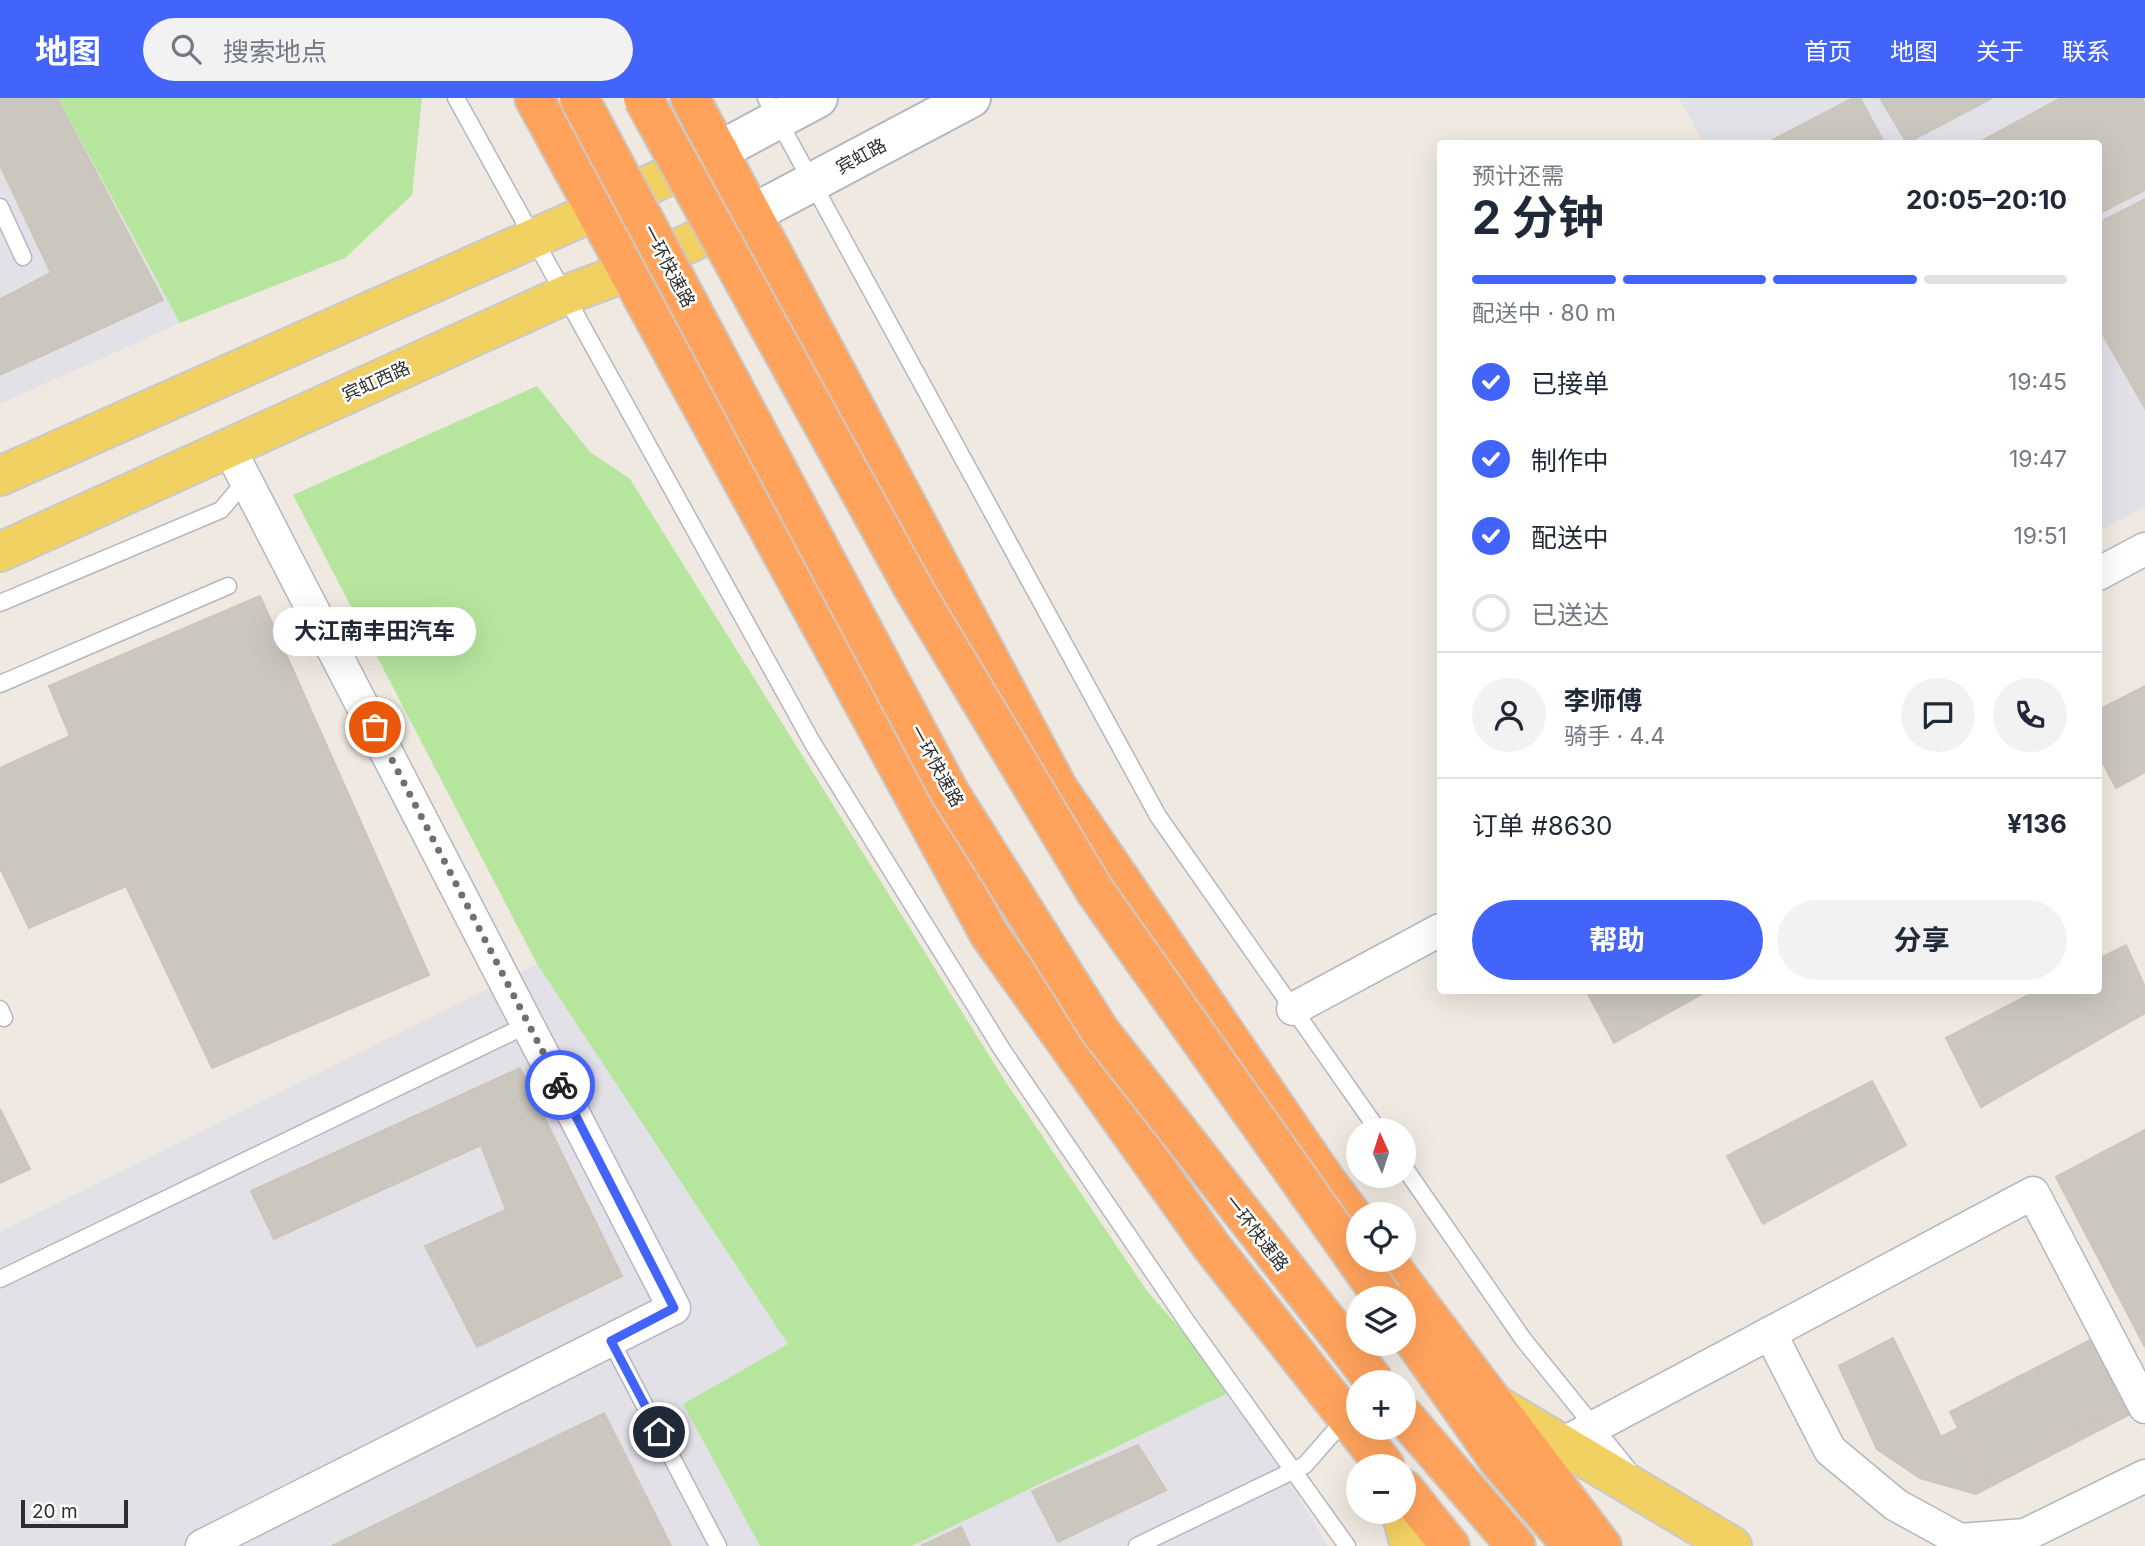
<!DOCTYPE html>
<html lang="zh">
<meta charset="utf-8">
<style>
:root{--surface:#fff;--page:#f2f2f3;--text:#1f2937;--muted:#747a83;--line:#e0e1e3;--accent:#4264fb}
body{margin:0;font-family:Inter,"Noto Sans SC",sans-serif;background:var(--page);color:var(--text);height:100vh;display:flex;flex-direction:column;font-size:26px;white-space:nowrap}
*{box-sizing:border-box;margin:0}
p{font-size:23px;color:var(--muted)}
.icon{flex:none;width:38px;height:38px;fill:none;stroke:currentColor;stroke-width:2;stroke-linecap:round;stroke-linejoin:round}
.map{position:relative;flex:1;overflow:hidden}
.panel{position:absolute;left:1437px;top:42px;width:665px;height:854px;display:flex;flex-direction:column;background:var(--surface);border-radius:7px;box-shadow:0 7px 28px #0002}
.panel>*{flex:none}
.needle{width:46px;rotate:357deg}
.tools{position:absolute;left:1346px;top:1020px;display:grid;gap:14px}
.tools a{display:grid;place-items:center;width:70px;height:70px;border-radius:50%;background:var(--surface);box-shadow:0 7px 28px #0002;font-size:35px}
.scale{position:absolute;left:21px;bottom:18px;width:107px;box-sizing:border-box;padding-left:7px;border:4px solid #2e2e2e;border-top:0;font-size:19px;line-height:24px;white-space:nowrap;color:#2e2e2e;-webkit-text-stroke:5px #fff;paint-order:stroke}
.pin{position:absolute;display:grid;place-items:center;width:60px;height:60px;color:#fff;margin:-30px;border:4px solid #fff;border-radius:50%;box-shadow:0 2px 7px #0007}
.courier{position:absolute;display:grid;place-items:center;width:70px;height:70px;margin:-35px;border:5px solid #4264fb;border-radius:50%;background:#fff;color:#222;box-shadow:0 2px 9px #0007}
.bubble{position:absolute;height:49px;border-radius:24px;background:var(--surface);box-shadow:0 7px 28px #0002;font-size:23px;font-weight:700;line-height:49px;text-align:center}
.overview em{font-style:normal;font-weight:700}
.overview div{display:flex;flex-direction:column-reverse}
.overview{display:flex;align-items:center;justify-content:space-between;height:119px;padding:0 35px}
h1{font-size:46px;font-weight:700;line-height:52px}
.bar{display:grid;grid-template-columns:repeat(4,1fr);gap:10px 7px;align-content:center;height:84px;padding:0 35px}
.bar i{height:9px;border-radius:5px;background:var(--line)}
.bar .current{background:var(--accent)}
.bar p{grid-column:span 4}
.line{display:flex;align-items:center;gap:18px;padding:0 35px;border-top:2px solid var(--line)}
.line div{flex:1}
.round{display:grid;place-items:center;flex:none;width:74px;height:74px;border-radius:37px;background:var(--page)}
ol{padding:0 35px;list-style:none}
li{display:flex;align-items:center;gap:21px;height:77px}
li p{margin-inline-start:auto}
li .icon{padding:7px;border-radius:50%;background:var(--accent);color:#fff;stroke-width:4}
li:last-child{color:var(--muted)}
li i{width:38px;height:38px;border:4px solid var(--line);border-radius:50%}
.action{display:flex;gap:14px;margin-top:auto;padding:14px 35px}
.action a{flex:1;height:80px;border-radius:42px;background:var(--accent);color:#fff;font-size:28px;font-weight:700;line-height:80px;text-align:center}
.action a+a{background:var(--page);color:var(--text)}
header{display:flex;align-items:center;gap:42px;box-sizing:border-box;height:98px;padding:0 35px;background:var(--accent);color:#fff}
header strong{font-size:33px}
nav{display:flex;gap:38px;margin-inline-start:auto;font-size:24px}
.search{width:490px;height:63px;background:var(--page);display:flex;align-items:center;gap:18px;box-sizing:border-box;padding:0 24px;border-radius:38px;color:var(--muted);font-size:26px}
.map>svg:first-child{display:block}
.industrial{fill:#e3e1e8}
.green{fill:#b6e59e}
.building{fill:#cbc7bf;stroke:#cbc5ba;stroke-width:2}
.lines{fill:none;stroke-linecap:round;stroke-linejoin:round}
.lane-casing{stroke:#b4b7c1;stroke-width:19}
.street-casing{stroke:#b4b7c1;stroke-width:35}
.secondary-casing{stroke:#b4b7c1;stroke-width:42}
.primary-casing{stroke:#c9c9c9;stroke-width:42}
.highway-casing{stroke:#c9c9c9;stroke-width:42}
.lane{stroke:#fff;stroke-width:16}
.street{stroke:#fff;stroke-width:32}
.secondary{stroke:#fff;stroke-width:38}
.primary{stroke:#f2d163;stroke-width:38}
.highway{stroke:#ffa35c;stroke-width:38}
.highway-bridge-casing{stroke:#c9c9c9;stroke-width:42;stroke-linecap:butt}
.highway-bridge{stroke:#ffa35c;stroke-width:38}
.done{stroke:#726f6d;stroke-width:7;stroke-dasharray:0 12.6}
.route{stroke:#4264fb;stroke-width:9}
.labels{text-anchor:middle;dominant-baseline:central;stroke-width:5;stroke-linejoin:round;paint-order:stroke}
.street-label{font-size:18px;fill:#2e2e2e;stroke:#fff}
</style>
<header>
<strong>地图</strong>
<div class="search"><svg class="icon" aria-label="search" viewBox="0 0 24 24"><circle cx="10" cy="10" r="6"/><path d="M15 15l6 6"/></svg>搜索地点</div>
<nav><a>首页</a><a>地图</a><a>关于</a><a>联系</a></nav>
</header>
<div class="map">
<svg width="2145" height="1448" viewBox="0 0 2145 1448">
<rect width="100%" height="100%" fill="#efe9e1"/>
<g class="industrial">
<path d="M 0,0 L 58,0 L 180,225 L 0,306 Z"/>
<path d="M 1679,0 L 2145,0 L 2145,409 L 2098,433 L 2098,46 L 1704,45 Z"/>
<path d="M 537,866 L 788,1246 L 683,1306 L 760,1448 L 0,1448 L 0,1134 Z"/>
<path d="M 1234,1292 L 1328,1448 L 912,1448 Z"/>
</g>
<g class="green">
<path d="M 58,0 L 422,0 L 412,97 L 345,160 L 180,225 Z"/>
<path d="M 537,288 L 590,354 L 630,381 L 1005,983 L 1147,1193 L 1234,1292 L 912,1448 L 760,1448 L 683,1306 L 788,1246 L 537,866 L 293,397 Z"/>
</g>
<g class="building">
<path d="M 0,0 L 57,0 L 163,202 L 0,277 L 0,201 L 51,175 L 0,67 Z"/>
<path d="M 1853,0 L 1860,0 L 1885,46 L 1765,46 Z"/>
<path d="M 1880,0 L 1992,0 L 1907,45 Z"/>
<path d="M 2061,0 L 2142,0 L 2145,7 L 2145,92 L 2098,116 L 2098,46 L 1976,46 Z"/>
<path d="M 2145,101 L 2145,310 L 2098,228 L 2098,125 Z"/>
<path d="M 260,498 L 429,877 L 212,970 L 126,788 L 29,830 L 0,770 L 0,670 L 70,638 L 49,588 Z"/>
<path d="M 2145,588 L 2145,674 L 2116,690 L 2098,656 L 2098,612 Z"/>
<path d="M 2126,847 L 2145,889 L 2145,915 L 1981,1009 L 1946,940 L 2038,892 L 2098,892 L 2098,861 Z"/>
<path d="M 1586,892 L 1709,892 L 1614,945 Z"/>
<path d="M 520,970 L 622,1178 L 477,1249 L 425,1148 L 506,1112 L 481,1047 L 274,1141 L 251,1093 Z"/>
<path d="M 1872,983 L 1906,1047 L 1763,1126 L 1727,1058 Z"/>
<path d="M 0,1011 L 30,1071 L 0,1085 Z"/>
<path d="M 2145,1032 L 2145,1249 L 2056,1079 Z"/>
<path d="M 1893,1240 L 1941,1339 L 2103,1255 L 2136,1313 L 1976,1396 L 1920,1380 L 1877,1351 L 1839,1268 Z"/>
<path d="M 2094,1240 L 2128,1304 L 1985,1383 L 1950,1314 Z"/>
<path d="M 604,1315 L 671,1448 L 332,1448 Z"/>
<path d="M 1138,1347 L 1166,1392 L 1058,1444 L 1032,1393 Z"/>
<path d="M 961,1429 L 970,1448 L 921,1448 Z"/>
</g>
<g class="lines">
<defs>
<g id="lane">
<path d="M 456,0 L 812,644 L 1003,953 L 1187,1224 L 1347,1448"/>
<path d="M 766,0 L 1158,718 L 1378,1032"/>
<path d="M 0,109 L 23,159"/>
<path d="M 0,505 L 221,412 L 246,382"/>
<path d="M 0,586 L 228,488"/>
<path d="M 0,911 L 4,920"/>
<path d="M 1404,1069 L 1523,1241 L 1628,1371"/>
<path d="M 0,1181 L 529,926"/>
<path d="M 611,1243 L 718,1448"/>
<path d="M 1137,1448 L 1305,1367 L 1346,1320"/>
</g>
<g id="street">
<path d="M 2098,476 L 2145,451"/>
<path d="M 1293,911 L 1440,832"/>
<path d="M 1770,1235 L 1830,1352 L 1896,1407 L 1960,1442 L 2025,1437 L 2145,1378"/>
<path d="M 1562,1346 L 2033,1095 L 2145,1309"/>
<path d="M 202,1448 L 674,1210 L 229,350"/>
</g>
<g id="secondary">
<path d="M 719,53 L 818,0"/>
<path d="M 752,116 L 971,0"/>
</g>
<g id="primary">
<path d="M 0,378 L 595,113 L 719,53"/>
<path d="M 0,454 L 565,197 L 627,174 L 752,116"/>
<path d="M 1493,1305 L 1732,1448"/>
<path d="M 1401,1414 L 1410,1448"/>
</g>
<g id="highway">
<path d="M 534,0 L 989,836 L 1212,1149 L 1385,1368"/>
<path d="M 690,0 L 1058,690 L 1327,1084 L 1358,1125"/>
<path d="M 1386,1162 L 1602,1448"/>
<path d="M 1404,1229 L 1498,1362 L 1566,1441"/>
<path d="M 1404,1318 L 1516,1448"/>
<path d="M 1404,1391 L 1450,1448"/>
</g>
</defs>
<use href="#lane" class="lane-casing"/>
<use href="#street" class="street-casing"/>
<use href="#secondary" class="secondary-casing"/>
<use href="#primary" class="primary-casing"/>
<use href="#highway" class="highway-casing"/>
<use href="#lane" class="lane"/>
<use href="#street" class="street"/>
<use href="#secondary" class="secondary"/>
<use href="#primary" class="primary"/>
<use href="#highway" class="highway"/>
<defs>
<g id="highway-bridge">
<path d="M 579,0 L 950,695 L 1100,933 L 1375,1284"/>
<path d="M 643,0 L 916,495 L 1095,793 L 1383,1200"/>
</g>
</defs>
<use href="#highway-bridge" class="highway-bridge-casing"/>
<use href="#highway-bridge" class="highway-bridge"/>
</g>
<g class="lines">
<path class="done" d="M 375,629 L 560,987"/>
<path class="route" d="M 560,987 L 674,1210 L 611,1243 L 659,1334"/>
</g>
<g class="labels">
<g class="street-label">
<text transform="translate(861 58) rotate(-28)">宾虹路</text>
<text transform="translate(669 168) rotate(62)">一环快速路</text>
<text transform="translate(376 283) rotate(-24)">宾虹西路</text>
<text transform="translate(937 668) rotate(61)">一环快速路</text>
<text transform="translate(1257 1135) rotate(52)">一环快速路</text>
</g>
</g>
</svg>
<div class="tools">
<a><svg class="needle" viewBox="-14 -14 28 28"><path d="M0-13l5 13h-10z" fill="#e53935"/><path d="M0 13l5-13h-10z" fill="#747a83"/></svg></a>
<a><svg class="icon" aria-label="locate" viewBox="0 0 24 24"><circle cx="12" cy="12" r="6"/><path d="M12 2v4M12 18v4M2 12h4M18 12h4"/></svg></a>
<a><svg class="icon" aria-label="layers" viewBox="0 0 24 24"><path d="M12 4l9 5-9 5-9-5zM3 14l9 5 9-5"/></svg></a>
<a>+</a>
<a>−</a>
</div>
<div class="scale">20 m</div>
<div class="pin" style="left:375px;top:629px;background:#ea580c"><svg class="icon" aria-label="bag" viewBox="0 0 24 24"><path d="M5 8h14l-1 12H6zM9 8a3 3 0 0 1 6 0"/></svg></div>
<div class="pin" style="left:659px;top:1334px;background:#1f2937"><svg class="icon" aria-label="home" viewBox="0 0 24 24"><path d="M3 11l9-7 9 7M6 9v11h12V9"/></svg></div>
<div class="courier" style="left:560px;top:987px"><svg class="icon" aria-label="bike" viewBox="0 0 24 24"><circle cx="6" cy="16" r="4"/><circle cx="18" cy="16" r="4"/><path d="M6 16l4-8h5l3 8M10 8l3 8H6M13 5h3"/></svg></div>
<div class="bubble" style="left:273px;top:509px;width:203px">大江南丰田汽车</div>
<section class="panel">
<div class="overview"><div><h1>2 分钟</h1><p>预计还需</p></div><em>20:05–20:10</em></div>
<div class="bar"><i class="current"></i><i class="current"></i><i class="current"></i><i></i><p>配送中 · 80 m</p></div>
<ol>
<li><svg class="icon" aria-label="check" viewBox="0 0 24 24"><path d="M5 12l5 5 9-10"/></svg>已接单<p>19:45</p></li>
<li><svg class="icon" aria-label="check" viewBox="0 0 24 24"><path d="M5 12l5 5 9-10"/></svg>制作中<p>19:47</p></li>
<li><svg class="icon" aria-label="check" viewBox="0 0 24 24"><path d="M5 12l5 5 9-10"/></svg>配送中<p>19:51</p></li>
<li><i></i>已送达</li>
</ol>
<div class="line" style="height:126px"><a class="round"><svg class="icon" aria-label="person" viewBox="0 0 24 24"><circle cx="12" cy="8" r="4"/><path d="M4 21q1-7 8-7t8 7"/></svg></a><div><b>李师傅</b><p>骑手 · 4.4</p></div><a class="round"><svg class="icon" aria-label="chat" viewBox="0 0 24 24"><path d="M4 5h16v11H9l-5 4z"/></svg></a><a class="round"><svg class="icon" aria-label="phone" viewBox="0 0 24 24"><path d="M5 4h4l2 5-3 2q2 4 5 5l2-3 5 2v4C11 20 4 13 5 4z"/></svg></a></div>
<div class="line" style="height:91px"><div>订单 #8630</div><b>¥136</b></div>
<div class="action"><a>帮助</a><a>分享</a></div>
</section>
</div>
